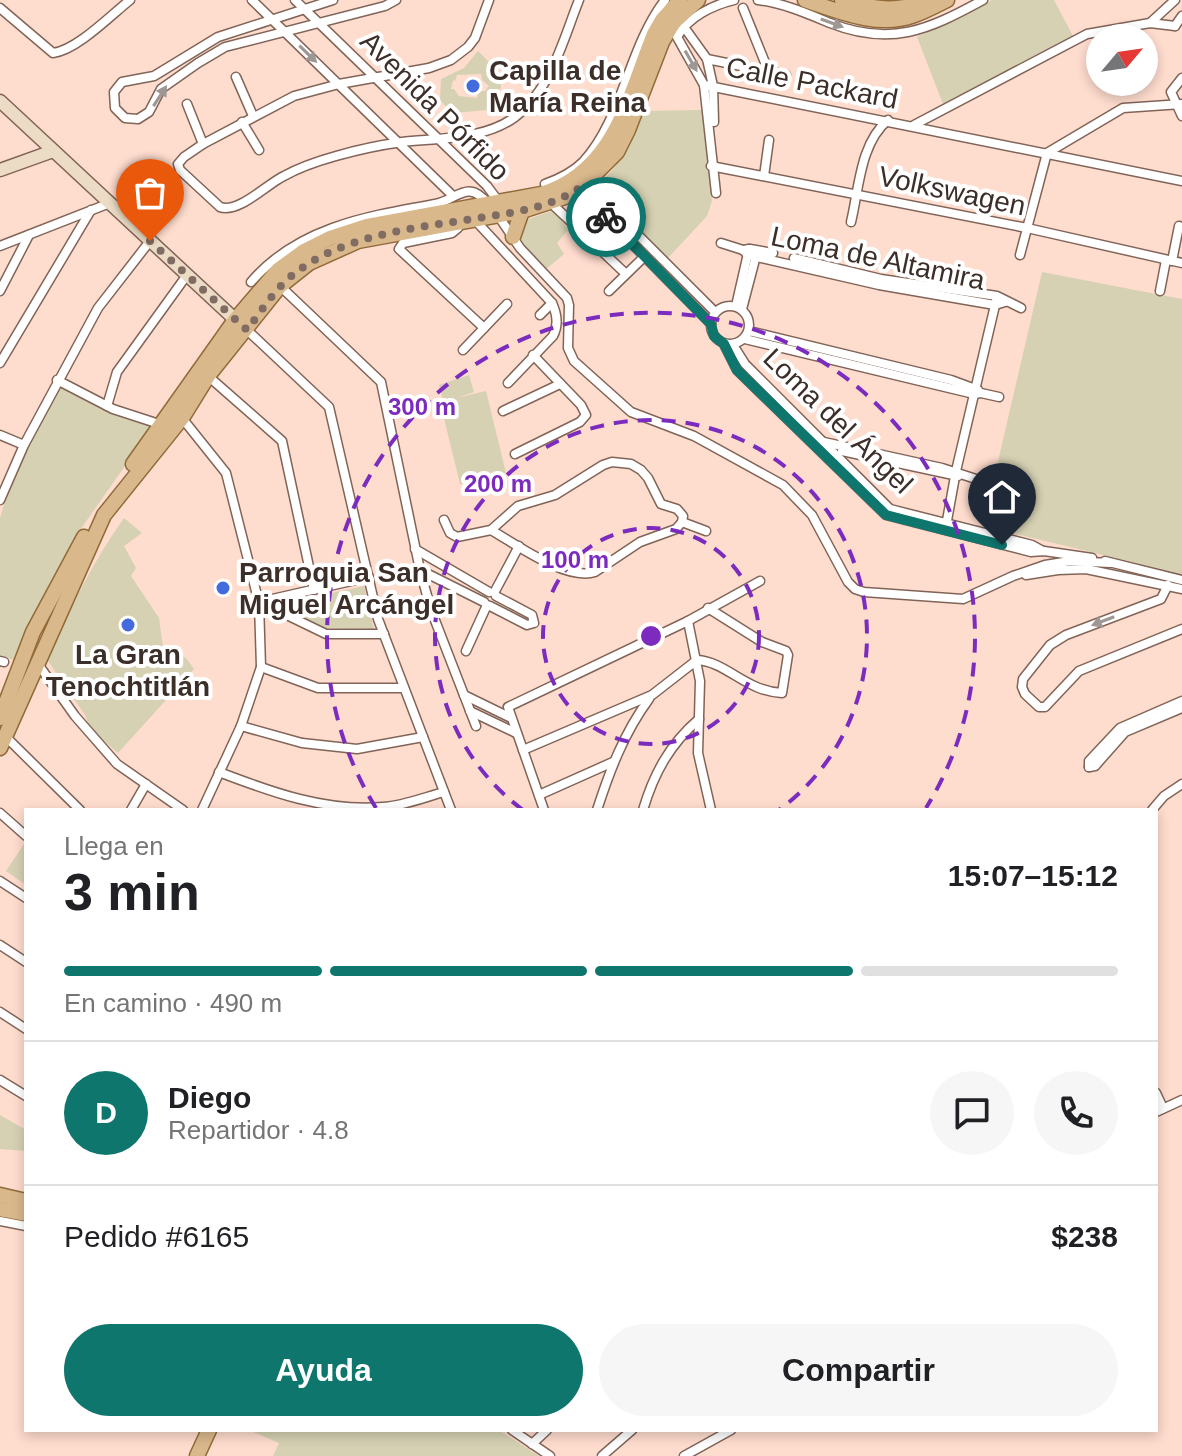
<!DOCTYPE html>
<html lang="es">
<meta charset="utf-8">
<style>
:root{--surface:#fff;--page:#f6f6f6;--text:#202124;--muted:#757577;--line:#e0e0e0;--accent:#0f766e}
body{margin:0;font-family:Arial,sans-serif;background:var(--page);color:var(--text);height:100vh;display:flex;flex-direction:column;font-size:30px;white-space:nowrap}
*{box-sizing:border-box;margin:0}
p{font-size:26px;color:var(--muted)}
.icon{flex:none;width:44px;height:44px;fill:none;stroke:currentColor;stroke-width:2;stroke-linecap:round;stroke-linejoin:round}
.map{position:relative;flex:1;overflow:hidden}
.sheet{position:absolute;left:24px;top:808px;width:1134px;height:624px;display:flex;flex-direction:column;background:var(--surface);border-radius:0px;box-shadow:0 4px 12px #0003}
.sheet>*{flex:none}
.needle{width:52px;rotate:61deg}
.buttons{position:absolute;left:1086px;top:24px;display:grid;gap:16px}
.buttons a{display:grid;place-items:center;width:72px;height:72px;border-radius:50%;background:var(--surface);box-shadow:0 4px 12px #0003;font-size:40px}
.pin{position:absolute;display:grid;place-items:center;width:68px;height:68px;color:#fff;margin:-82px -34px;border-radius:50% 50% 50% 0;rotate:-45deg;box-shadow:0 0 8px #0007}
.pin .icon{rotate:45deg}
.courier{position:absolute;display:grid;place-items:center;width:80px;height:80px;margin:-40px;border:6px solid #0f766e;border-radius:50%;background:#fff;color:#222;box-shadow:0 2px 10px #0007}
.head em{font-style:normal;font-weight:600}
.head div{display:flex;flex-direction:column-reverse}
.head{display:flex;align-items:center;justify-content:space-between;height:136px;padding:0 40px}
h1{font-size:52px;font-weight:600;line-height:60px}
.bar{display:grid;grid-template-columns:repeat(4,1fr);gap:12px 8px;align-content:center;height:96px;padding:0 40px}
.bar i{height:10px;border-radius:6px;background:var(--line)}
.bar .selected{background:var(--accent)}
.bar p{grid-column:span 4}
.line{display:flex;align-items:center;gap:20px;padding:0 40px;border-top:2px solid var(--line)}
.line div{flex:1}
.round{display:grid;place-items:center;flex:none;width:84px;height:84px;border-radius:42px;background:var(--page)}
.action{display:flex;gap:16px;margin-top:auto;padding:16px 40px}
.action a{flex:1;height:92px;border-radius:48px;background:var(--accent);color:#fff;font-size:32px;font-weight:600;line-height:92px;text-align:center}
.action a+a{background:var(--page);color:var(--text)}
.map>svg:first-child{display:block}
.green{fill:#d6d1b3;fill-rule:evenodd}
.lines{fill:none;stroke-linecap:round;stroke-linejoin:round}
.street-casing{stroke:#816457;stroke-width:11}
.secondary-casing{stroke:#816457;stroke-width:15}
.primary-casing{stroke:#916a38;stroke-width:17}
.street{stroke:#fff;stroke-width:8}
.secondary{stroke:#ecdcc5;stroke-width:12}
.primary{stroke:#d9b88c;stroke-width:14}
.oneway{fill:#9e9794}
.done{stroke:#806c63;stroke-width:8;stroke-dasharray:0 14.4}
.route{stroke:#0f766e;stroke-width:10}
.ring{fill:none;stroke:#7b2cbf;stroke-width:4;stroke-dasharray:14 10}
.poi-dot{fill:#436bdd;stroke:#fff;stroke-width:3}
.labels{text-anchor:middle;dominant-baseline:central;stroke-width:8;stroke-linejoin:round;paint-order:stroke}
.poi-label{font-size:28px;font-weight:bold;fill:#3c2f2a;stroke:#fff;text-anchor:start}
.street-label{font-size:28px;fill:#3c2f2a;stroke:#fff}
.centre{fill:#7b2cbf;stroke:#fff;stroke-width:4}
.ring-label{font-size:24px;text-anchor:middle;font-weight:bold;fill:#7b2cbf;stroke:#fff;stroke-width:8;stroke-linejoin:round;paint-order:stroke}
</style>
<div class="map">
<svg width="1182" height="1456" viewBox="0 0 1182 1456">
<rect width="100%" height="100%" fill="#fedcce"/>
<g class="green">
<path d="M 992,0 L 1054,0 L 1074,38 L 943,104 L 917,37 Z"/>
<path d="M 478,51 L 499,72 L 501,87 L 488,110 L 452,113 L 440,100 L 441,79 L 464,68 ZM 481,74 L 482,80 L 489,86 L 485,91 L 478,92 L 477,98 L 459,96 L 454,89 L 451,89 L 453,80 L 455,81 L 457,75 Z"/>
<path d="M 703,110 L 712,201 L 707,216 L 668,258 L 595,186 C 621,168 631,139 643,111 Z"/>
<path d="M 554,210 L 568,230 L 557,243 L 564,254 L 545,270 L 518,244 L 516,231 L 523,221 Z"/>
<path d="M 1042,272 L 1182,299 L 1182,574 L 983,526 Z"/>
<path d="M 469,375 L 474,392 L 456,398 L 486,391 L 506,473 L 460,484 L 440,402 L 443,401 L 439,385 Z"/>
<path d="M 59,386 L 106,411 L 153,426 L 80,530 L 14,660 L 0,656 L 0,518 L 22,441 Z"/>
<path d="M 124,518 L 142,533 L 124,546 L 136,568 L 131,576 L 159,618 L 163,648 L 186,658 L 194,669 L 118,753 L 90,729 L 85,715 L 46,658 C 70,610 93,561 124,518 Z"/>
<path d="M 364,586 L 374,629 L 326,628 L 275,605 Z"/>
<path d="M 24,844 L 26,846 L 26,885 L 6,871 Z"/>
<path d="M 0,1115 L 26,1130 L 26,1151 L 0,1149 Z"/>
<path d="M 249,1430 L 499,1430 L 539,1456 L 273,1456 L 279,1443 Z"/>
</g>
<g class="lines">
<defs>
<g id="street">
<path d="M 252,0 L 453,196"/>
<path d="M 295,0 L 487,186 L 499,202"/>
<path d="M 333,0 L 218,37 L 154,76 L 122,82 L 114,92 L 115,108 L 125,118 L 138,119 L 149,112 L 161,89 L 198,63 L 225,47 L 385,6 L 396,0"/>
<path d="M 489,0 L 475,38 L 468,47 L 451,60 L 429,68 L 339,84 L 294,96 L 203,144 L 184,157 L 178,164 L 180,170 L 220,207 C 238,214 267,184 284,176 C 300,167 318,161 336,156 C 357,150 380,145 402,142 C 438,138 484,140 515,117 C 551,90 563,40 579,0"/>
<path d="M 758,0 C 783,3 806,13 830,23 C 891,47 928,30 983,0"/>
<path d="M 0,8 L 53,53 C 77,50 111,15 130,0"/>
<path d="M 743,8 L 768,70"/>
<path d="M 1150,23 L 1175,0"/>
<path d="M 1175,26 L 1182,16"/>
<path d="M 684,27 L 707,59 L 713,86 L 714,122"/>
<path d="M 707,59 L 786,75"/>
<path d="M 236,77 L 253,116"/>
<path d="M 1182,78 L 1171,92 L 1182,116"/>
<path d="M 704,85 L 1182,181"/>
<path d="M 187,104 L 203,144"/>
<path d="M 242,122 L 259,150"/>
<path d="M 914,125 L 1087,34 L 1150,23 L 1175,26"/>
<path d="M 711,166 L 1027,228 L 1182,263"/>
<path d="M 764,176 L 769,140"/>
<path d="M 586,183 L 715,312"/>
<path d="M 545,184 C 559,179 572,173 583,162 C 623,119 628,48 665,0"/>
<path d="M 578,189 L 711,324"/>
<path d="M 716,193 L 704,85 L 677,37 C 688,17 713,5 734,0"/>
<path d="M 551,203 L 626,274"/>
<path d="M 497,214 L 520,248 L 567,298 L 569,305 L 568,348 L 574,361 L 631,412 L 694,436 L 783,485 L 812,515 L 848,582 L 855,589 L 864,592 L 963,599 L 1013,576 L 1045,565 L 1070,561 L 1110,563"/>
<path d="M 474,219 L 552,303 C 557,314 559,325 553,336 L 508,383"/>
<path d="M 851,222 C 859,189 860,143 888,120"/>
<path d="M 458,223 L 458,228 L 452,233 L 403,243 L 399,249 L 484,328"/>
<path d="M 721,243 L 743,250 L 748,255 L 879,285 L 995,305 L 1005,302"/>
<path d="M 0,246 L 110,203"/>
<path d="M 743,250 L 750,249 L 773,253"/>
<path d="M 1020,255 L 1047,153 L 1123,108 L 1182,104"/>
<path d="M 794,258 L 881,279 L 997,296 L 1021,308"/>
<path d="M 1172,261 L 1179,226"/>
<path d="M 251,282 C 298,227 368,216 435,204 C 457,200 468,178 488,204"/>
<path d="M 280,286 L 381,382 L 420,570 L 431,610 L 476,726"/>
<path d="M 0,291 L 29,235"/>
<path d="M 609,291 L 645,256"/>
<path d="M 1160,291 L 1166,260"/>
<circle cx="730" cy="325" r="19"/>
<path d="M 736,306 L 749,249"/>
<path d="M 742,309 L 757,252"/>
<path d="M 540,315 L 552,303"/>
<path d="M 247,330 L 329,407 L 378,619 L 451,810"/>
<path d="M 749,331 L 951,380 L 978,390"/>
<path d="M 745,339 L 974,394 L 981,393 L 999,397"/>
<path d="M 724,344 L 737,370 L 886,515 L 1031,552 L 1044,551 L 1092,558"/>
<path d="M 733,345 L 745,364 L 890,509 L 1032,545 L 1043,551"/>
<path d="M 463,350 L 507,304"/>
<path d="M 0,363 L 91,210"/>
<path d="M 208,376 L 282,441 L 314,590"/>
<path d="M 57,380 L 113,409 L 153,422"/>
<path d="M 107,406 L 117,372 L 187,275"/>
<path d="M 503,411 L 560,384"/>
<path d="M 182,418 L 226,473 L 259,603 L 261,667 L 241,726 L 202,810"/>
<path d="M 0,435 L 24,445"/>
<path d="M 824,442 L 942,468 L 979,480"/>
<path d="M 842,451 L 958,476"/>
<path d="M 515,454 L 580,422 L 586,415 L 581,405 L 533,355"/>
<path d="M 0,500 L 24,445 L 98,308 L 150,241"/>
<path d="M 444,520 L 450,533 L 457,537 L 491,530 L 518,506 L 555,495 L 603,465 L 612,462 L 631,464 L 641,470 L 648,478 L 661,504 L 677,509 L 683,516 L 682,522 L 676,529 L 640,542 L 595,572 C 566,581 517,545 491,530"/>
<path d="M 682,522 L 706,531"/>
<path d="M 946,526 L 956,471 L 996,301"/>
<path d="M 415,549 L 489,592"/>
<path d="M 1105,561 L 1182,580"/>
<path d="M 420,570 L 484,602"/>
<path d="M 1026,575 L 1058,570 L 1086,569 L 1182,589"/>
<path d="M 1168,585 L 1161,599 L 1066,635 L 1050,645 L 1023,679 L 1022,687 L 1025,694 L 1039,707 L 1045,707 L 1079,671 L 1182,629"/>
<path d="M 494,593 L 519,546"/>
<path d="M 259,602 L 369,577"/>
<path d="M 260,602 L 326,634 L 384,634"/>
<path d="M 490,606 L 527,625 L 534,623 L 532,615 L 496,596"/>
<path d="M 688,621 L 700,681 L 698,753 L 711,810"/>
<path d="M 466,651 L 487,605"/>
<path d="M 0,661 L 4,662"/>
<path d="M 38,664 L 75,716 L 117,764 L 183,810"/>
<path d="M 261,667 L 318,688 L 404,688"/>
<path d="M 464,695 L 509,717"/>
<path d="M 470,711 L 516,733"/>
<path d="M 241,726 L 302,743 L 357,749 L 423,737"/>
<path d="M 5,736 L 80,810"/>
<path d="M 523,750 L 652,695 L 697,660 C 727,662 745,691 782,693 L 788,655 L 786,651 L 762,642 L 708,608"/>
<path d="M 1089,767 L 1089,761 L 1120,728 L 1182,701"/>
<path d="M 1089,767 L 1095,766 L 1125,732 L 1182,708"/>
<path d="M 219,772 C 271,792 326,812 383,807 C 403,806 425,797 444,792"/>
<path d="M 539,795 L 613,762"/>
<path d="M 131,810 L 146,784"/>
<path d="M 544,810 L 508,707 L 688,621 L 760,581"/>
<path d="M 597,810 C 610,770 624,733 649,699"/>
<path d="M 643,810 C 654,773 670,744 699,719"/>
<path d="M 1152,810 L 1164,796 L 1182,784"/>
<path d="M 0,813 L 26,836"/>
<path d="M 0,881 L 26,898"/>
<path d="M 0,945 L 26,962"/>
<path d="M 0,1012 L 26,1029"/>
<path d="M 0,1080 L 26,1096"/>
<path d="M 1156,1093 L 1163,1108"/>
<path d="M 1156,1112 L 1182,1100"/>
<path d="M 0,1221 L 26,1226"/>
<path d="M 512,1430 L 550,1456"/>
<path d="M 532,1444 L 547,1430"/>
<path d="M 602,1456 L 632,1430"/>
<path d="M 684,1456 L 731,1430"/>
</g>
<g id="secondary">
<path d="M 0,101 L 241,325"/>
<path d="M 0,170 L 53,151"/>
</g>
<g id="primary">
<path d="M 805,0 C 838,11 877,28 912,16 C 924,12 935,6 947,0"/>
<path d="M 842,0 C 871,8 898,14 925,0"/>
<path d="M 513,237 L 522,211"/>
<path d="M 133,464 L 235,320 L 278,270 L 304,251 L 330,238 L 367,226 L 541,194 C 615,171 628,98 654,34 L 662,20 L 680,0"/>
<path d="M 0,718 L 33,632 L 84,537"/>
<path d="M 0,748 L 104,515 L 182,418 L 208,376 L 280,286 L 309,263 L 358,241 L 522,211 L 565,197 L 586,183 L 617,152 L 628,130 L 662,42 L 674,22 L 698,0"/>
<path d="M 0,1195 L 26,1201"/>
<path d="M 0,1209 L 26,1214"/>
<path d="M 197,1456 L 209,1430"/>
</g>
</defs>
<use href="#street" class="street-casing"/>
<use href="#secondary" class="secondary-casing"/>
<use href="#primary" class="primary-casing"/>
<use href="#street" class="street"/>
<use href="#secondary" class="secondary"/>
<use href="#primary" class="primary"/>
</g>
<defs><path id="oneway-solid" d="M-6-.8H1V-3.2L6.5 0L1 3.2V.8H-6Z" transform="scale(2)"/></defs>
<g class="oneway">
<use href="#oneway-solid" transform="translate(832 23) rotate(20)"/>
<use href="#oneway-solid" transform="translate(308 54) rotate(44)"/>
<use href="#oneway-solid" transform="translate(691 61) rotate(60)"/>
<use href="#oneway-solid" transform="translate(160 96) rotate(-57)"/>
<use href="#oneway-solid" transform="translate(1103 621) rotate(159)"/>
</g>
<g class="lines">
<path class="done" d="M 150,241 L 247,330 C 260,313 272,293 289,278 C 341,233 419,228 485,217 C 518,212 549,207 578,189 L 606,217"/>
<path class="route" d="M 606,217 L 711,324 L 714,336 L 724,344 L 737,370 L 886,515 L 1002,545"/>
</g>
<g class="ring">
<circle cx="651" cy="636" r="108"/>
<path d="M523 810A216 216 0 1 1 779 810"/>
<path d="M376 808A324 324 0 1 1 926 808"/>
</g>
<g class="poi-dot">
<circle cx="473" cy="86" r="8"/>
<circle cx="223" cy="588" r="8"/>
<circle cx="128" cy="625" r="8"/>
</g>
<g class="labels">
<g class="poi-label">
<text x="489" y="70">Capilla de<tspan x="489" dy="32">María Reina</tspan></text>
<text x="239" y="572">Parroquia San<tspan x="239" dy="32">Miguel Arcángel</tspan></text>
<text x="128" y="654" text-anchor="middle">La Gran<tspan x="128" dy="32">Tenochtitlán</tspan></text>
</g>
<g class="street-label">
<text transform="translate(812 83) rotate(11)">Calle Packard</text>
<text transform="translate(435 106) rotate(45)">Avenida Pórfido</text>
<text transform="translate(952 191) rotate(12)">Volkswagen</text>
<text transform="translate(878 258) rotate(12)">Loma de Altamira</text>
<text transform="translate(838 421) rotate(44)">Loma del Ángel</text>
</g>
</g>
<circle cx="651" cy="636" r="12" class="centre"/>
<g class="ring-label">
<text x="422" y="415">300 m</text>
<text x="498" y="492">200 m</text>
<text x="575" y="568">100 m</text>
</g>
</svg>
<div class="buttons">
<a><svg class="needle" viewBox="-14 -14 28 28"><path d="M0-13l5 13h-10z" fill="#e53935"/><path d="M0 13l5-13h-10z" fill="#757577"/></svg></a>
</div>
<div class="pin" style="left:150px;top:241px;background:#ea580c"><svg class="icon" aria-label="bag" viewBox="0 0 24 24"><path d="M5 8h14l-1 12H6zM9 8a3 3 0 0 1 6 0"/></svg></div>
<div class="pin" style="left:1002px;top:545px;background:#1f2937"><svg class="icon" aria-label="home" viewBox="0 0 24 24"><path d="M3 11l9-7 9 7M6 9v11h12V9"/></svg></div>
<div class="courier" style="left:606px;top:217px"><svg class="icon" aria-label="bike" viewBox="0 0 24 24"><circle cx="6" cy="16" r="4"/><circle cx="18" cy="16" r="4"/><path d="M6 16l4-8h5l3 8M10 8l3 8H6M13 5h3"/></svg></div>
<section class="sheet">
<div class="head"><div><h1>3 min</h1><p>Llega en</p></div><em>15:07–15:12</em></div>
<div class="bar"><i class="selected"></i><i class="selected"></i><i class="selected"></i><i></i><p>En camino · 490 m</p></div>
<div class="line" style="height:144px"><b class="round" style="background:var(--accent);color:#fff">D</b><div><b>Diego</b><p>Repartidor · 4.8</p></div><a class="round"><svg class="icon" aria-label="chat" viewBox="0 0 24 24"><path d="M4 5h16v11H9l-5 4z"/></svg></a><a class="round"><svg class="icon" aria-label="phone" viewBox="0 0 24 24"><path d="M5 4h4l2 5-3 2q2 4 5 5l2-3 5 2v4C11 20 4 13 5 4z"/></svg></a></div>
<div class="line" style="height:104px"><div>Pedido #6165</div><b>$238</b></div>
<div class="action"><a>Ayuda</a><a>Compartir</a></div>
</section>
</div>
